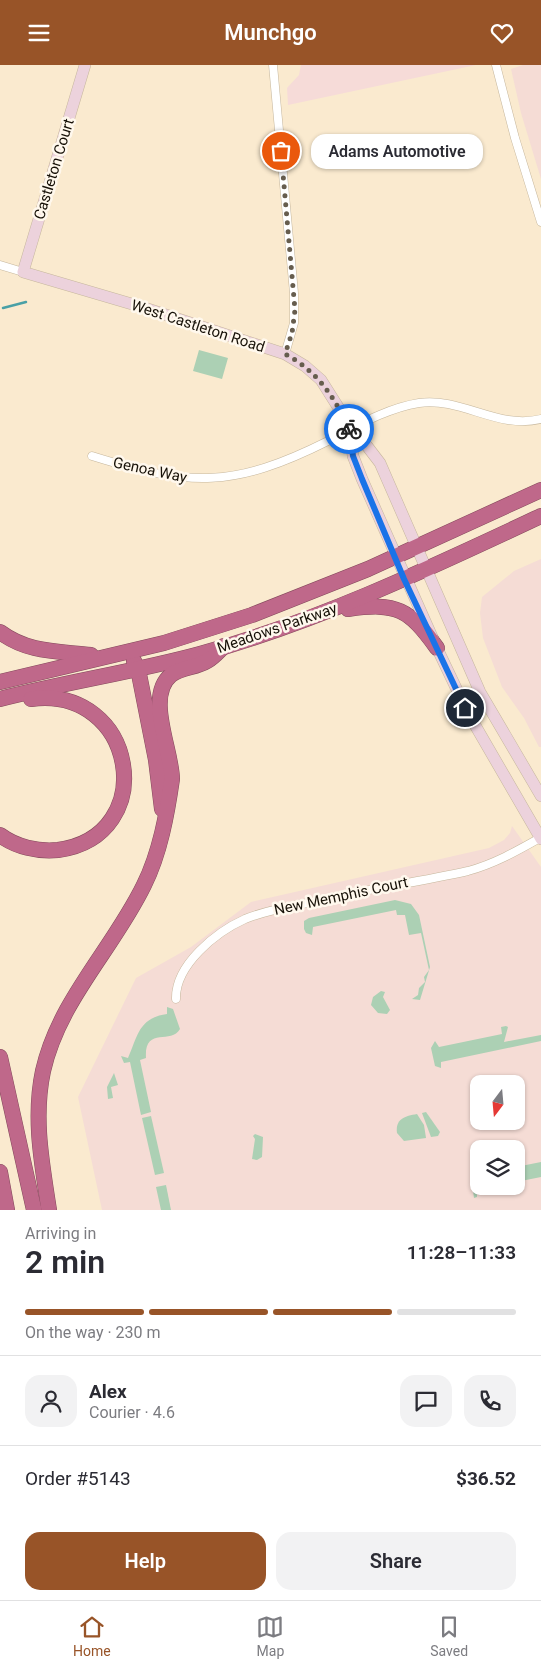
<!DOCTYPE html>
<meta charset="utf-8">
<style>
:root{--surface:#fff;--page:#f2f2f3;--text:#2b2b33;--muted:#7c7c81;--line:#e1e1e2;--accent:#985428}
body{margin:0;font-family:Roboto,sans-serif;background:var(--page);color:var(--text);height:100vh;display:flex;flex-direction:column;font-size:19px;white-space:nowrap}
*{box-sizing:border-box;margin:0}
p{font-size:16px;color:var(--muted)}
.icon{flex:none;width:28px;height:28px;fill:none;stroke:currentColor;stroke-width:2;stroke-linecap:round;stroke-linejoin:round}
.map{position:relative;height:1145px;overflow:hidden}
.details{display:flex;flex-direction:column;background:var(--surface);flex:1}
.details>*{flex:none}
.needle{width:32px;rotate:196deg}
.buttons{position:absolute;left:470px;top:1010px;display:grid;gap:10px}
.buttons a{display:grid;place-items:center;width:55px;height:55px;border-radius:10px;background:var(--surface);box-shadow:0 1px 4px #0004;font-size:25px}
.pin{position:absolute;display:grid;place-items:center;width:42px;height:42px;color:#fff;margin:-21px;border:2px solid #fff;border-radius:50%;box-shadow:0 1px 5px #0007}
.courier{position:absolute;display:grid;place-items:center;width:50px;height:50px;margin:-25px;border:4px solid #1a73e8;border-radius:50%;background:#fff;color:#222;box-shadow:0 1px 6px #0007}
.bubble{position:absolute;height:35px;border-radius:15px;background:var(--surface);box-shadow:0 1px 4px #0004;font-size:16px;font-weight:600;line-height:35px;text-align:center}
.summary em{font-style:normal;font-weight:600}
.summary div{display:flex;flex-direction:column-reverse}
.summary{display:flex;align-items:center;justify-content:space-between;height:85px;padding:0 25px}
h1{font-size:32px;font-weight:600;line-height:38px}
.bar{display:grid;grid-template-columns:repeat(4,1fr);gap:8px 5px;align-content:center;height:60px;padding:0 25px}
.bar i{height:6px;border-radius:4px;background:var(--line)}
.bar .current{background:var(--accent)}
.bar p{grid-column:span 4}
.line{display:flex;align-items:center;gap:12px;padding:0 25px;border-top:1px solid var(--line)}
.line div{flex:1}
.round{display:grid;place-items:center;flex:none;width:52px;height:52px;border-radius:15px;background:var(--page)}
.primary-button{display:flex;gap:10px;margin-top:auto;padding:10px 25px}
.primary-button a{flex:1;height:58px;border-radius:15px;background:var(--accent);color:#fff;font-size:20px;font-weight:600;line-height:58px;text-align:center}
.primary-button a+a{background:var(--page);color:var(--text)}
header{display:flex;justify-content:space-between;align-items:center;height:65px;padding:0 25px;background:var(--accent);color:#fff;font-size:22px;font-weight:600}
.menu{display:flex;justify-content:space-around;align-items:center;height:70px;border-top:1px solid var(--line);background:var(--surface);font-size:14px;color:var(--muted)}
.menu a{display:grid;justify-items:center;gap:2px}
.menu .current{color:var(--accent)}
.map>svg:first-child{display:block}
.commercial{fill:#f5dcd5;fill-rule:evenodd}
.industrial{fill:#f6dbd8}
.green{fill:#acd0b4}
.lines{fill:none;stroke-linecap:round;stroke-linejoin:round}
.stream{stroke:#49a0a6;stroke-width:2.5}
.street-casing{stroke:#c6b79d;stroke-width:9}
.secondary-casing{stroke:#c6b79d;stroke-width:12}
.highway-casing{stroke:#844a5c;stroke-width:16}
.street{stroke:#fff;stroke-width:8}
.secondary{stroke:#ecd2dc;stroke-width:11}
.highway{stroke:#bf688a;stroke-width:15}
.done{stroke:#665d4e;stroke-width:5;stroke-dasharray:0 9}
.route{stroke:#1a73e8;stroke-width:6}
.labels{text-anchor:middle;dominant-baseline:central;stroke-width:5;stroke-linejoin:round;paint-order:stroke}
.street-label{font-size:15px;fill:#171108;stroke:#fff8ed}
</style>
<header><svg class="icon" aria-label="menu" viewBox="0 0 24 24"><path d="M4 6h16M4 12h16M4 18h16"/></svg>Munchgo<svg class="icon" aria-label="heart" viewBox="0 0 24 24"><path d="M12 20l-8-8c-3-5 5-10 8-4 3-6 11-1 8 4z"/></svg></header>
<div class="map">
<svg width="541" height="1145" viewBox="0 0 541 1145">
<rect width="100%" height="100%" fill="#faeacf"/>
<g class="commercial">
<path d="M 523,0 L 541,0 L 541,114 L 521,48 L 511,4 Z"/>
<path d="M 541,494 L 541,682 L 539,682 L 524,653 L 502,622 L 483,573 L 480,548 L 482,532 L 514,506 Z"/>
<path d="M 512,761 L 541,802 L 541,1145 L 102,1145 L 78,1032 L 136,913 L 191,882 L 251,837 L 489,783 L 504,775 L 510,768 ZM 479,1019 L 516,1019 L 516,1056 L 479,1056 ZM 479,1084 L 516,1084 L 516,1121 L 479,1121 Z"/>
</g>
<path class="industrial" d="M 301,0 L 476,0 L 288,40 L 287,23 L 299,10 Z"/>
<g class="green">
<path d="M 199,285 L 228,293 L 222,314 L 193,306 Z"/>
<path d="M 395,835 L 411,839 L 419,850 L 430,902 L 420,935 L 412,934 L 418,930 L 419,923 L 425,917 L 424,912 L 429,905 L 421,868 L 409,870 L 405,850 L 397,850 L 396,845 L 313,862 L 312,870 L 306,868 L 304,864 L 304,856 L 309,853 Z"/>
<path d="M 381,926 L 385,927 L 383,932 L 390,945 L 387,949 L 378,948 L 371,940 L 373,932 Z"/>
<path d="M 167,942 L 173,944 L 180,964 C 171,980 144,961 146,993 L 140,995 L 151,1047 L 141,1050 L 130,997 L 124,998 L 121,991 L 128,993 C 138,970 139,953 167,949 Z"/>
<path d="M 506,961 L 508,962 L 504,977 L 541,970 L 541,976 L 441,997 L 441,1003 L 435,1001 L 431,983 L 435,976 L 439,982 L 502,969 L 501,962 Z"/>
<path d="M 114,1008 L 118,1020 L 111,1022 L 113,1033 L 108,1034 L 107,1022 Z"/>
<path d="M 426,1047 L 440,1067 L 438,1071 L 431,1072 L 422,1048 Z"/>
<path d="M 417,1049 L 424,1060 L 426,1073 L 404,1076 L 397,1068 C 395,1054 405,1051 417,1049 Z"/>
<path d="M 151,1051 L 164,1108 L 155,1110 L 142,1053 Z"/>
<path d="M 255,1069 L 263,1072 L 262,1092 L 257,1095 L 252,1094 L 255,1074 L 253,1071 Z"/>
<path d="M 541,1097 L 541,1112 L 516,1117 L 516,1102 Z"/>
<path d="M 470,1104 L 473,1111 L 479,1110 L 479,1121 L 496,1121 L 477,1125 L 477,1132 L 474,1133 Z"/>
<path d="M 166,1120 L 171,1145 L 161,1145 L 156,1122 Z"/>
</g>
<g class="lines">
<path class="stream" d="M 3,243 L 26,237"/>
<defs>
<g id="street">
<path d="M 273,0 L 294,228 L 294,258 L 285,289"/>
<path d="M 496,0 L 515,73 L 541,157"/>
<path d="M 0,200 L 23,207"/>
<path d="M 92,391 C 191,422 234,423 328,376 C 357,361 387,343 419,338 C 462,332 498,365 541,354"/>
<path d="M 176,934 C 175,900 216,867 245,854 C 264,846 286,842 307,838 C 360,825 415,818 468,806 C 494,799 517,786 540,773"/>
</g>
<g id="secondary">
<path d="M 85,0 L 23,207 L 142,242 L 285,289 L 305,301 L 321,315 L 345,353 L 350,365 L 353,391 L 362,414 L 437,583 L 468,648 L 541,774"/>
<path d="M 350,365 L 367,381 L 380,398 L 480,627 L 541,731"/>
</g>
<g id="highway">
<path d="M 348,544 C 397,537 409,544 437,583"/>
<path d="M 0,567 C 28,588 58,586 91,590"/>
<path d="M 134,596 L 138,604 L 156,695 L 162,744"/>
<path d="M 0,617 L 164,578 L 252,550 L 368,504 L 541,425"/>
<path d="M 0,634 C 66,617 134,607 200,589 C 319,556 430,503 541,451"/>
<path d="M 0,770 C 16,782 38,787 58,785 C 161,771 137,620 31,634"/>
<path d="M 0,992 L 34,1145"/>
<path d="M 0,1107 L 7,1145"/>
<path d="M 49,1145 C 42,1099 33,1053 43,1006 C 59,935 113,884 144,820 C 160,788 167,749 172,714 C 172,686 145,631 171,610 C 182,602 196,603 207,596 C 213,593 219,586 224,581"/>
</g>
</defs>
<use href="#street" class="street-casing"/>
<use href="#secondary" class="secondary-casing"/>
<use href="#highway" class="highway-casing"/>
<use href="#street" class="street"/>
<use href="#secondary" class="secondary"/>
<use href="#highway" class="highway"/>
</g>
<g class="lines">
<path class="done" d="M 281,86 L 295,245 L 292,268 L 285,289 C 317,306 334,331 349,364"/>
<path class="route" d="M 349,364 L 353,391 L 362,414 L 404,514 L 465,643"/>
</g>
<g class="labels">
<g class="street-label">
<text transform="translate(54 104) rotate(-73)">Castleton Court</text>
<text transform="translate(198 261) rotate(18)">West Castleton Road</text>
<text transform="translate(150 405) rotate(12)">Genoa Way</text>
<text transform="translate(277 563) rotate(-19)">Meadows Parkway</text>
<text transform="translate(341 831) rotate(-12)">New Memphis Court</text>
</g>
</g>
</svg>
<div class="buttons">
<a><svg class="needle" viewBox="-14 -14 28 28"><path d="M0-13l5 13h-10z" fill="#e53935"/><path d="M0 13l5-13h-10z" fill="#7c7c81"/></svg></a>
<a><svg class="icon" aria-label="layers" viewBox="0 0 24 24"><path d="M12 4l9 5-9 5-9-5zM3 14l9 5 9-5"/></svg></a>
</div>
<div class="pin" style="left:281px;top:86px;background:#ea580c"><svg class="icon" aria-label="bag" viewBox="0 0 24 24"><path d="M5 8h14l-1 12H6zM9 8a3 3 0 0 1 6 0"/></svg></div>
<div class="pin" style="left:465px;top:643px;background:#1f2937"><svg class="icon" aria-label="home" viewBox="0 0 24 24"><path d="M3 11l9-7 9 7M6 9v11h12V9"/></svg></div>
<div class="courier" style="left:349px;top:364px"><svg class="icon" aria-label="bike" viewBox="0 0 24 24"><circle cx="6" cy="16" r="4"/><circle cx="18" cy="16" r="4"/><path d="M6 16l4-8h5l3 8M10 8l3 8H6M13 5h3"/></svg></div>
<div class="bubble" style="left:311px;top:69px;width:172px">Adams Automotive</div>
</div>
<section class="details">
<div class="summary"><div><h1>2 min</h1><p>Arriving in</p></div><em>11:28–11:33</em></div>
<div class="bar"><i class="current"></i><i class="current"></i><i class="current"></i><i></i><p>On the way · 230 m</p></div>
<div class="line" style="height:90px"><a class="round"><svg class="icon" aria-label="person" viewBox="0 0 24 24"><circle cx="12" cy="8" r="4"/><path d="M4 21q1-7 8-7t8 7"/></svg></a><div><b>Alex</b><p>Courier · 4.6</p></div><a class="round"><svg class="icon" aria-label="chat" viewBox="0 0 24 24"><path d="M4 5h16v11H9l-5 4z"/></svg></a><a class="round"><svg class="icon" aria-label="phone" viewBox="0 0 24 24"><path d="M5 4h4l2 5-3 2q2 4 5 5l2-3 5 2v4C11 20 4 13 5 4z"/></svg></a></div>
<div class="line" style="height:65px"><div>Order #5143</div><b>$36.52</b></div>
<div class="primary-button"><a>Help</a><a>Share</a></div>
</section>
<nav class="menu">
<a class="current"><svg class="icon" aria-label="home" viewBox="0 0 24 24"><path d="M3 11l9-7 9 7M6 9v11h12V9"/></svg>Home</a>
<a><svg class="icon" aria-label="map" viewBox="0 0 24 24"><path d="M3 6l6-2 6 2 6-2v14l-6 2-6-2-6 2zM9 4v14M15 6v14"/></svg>Map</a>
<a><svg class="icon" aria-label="saved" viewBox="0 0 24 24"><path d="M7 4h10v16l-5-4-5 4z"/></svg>Saved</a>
</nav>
